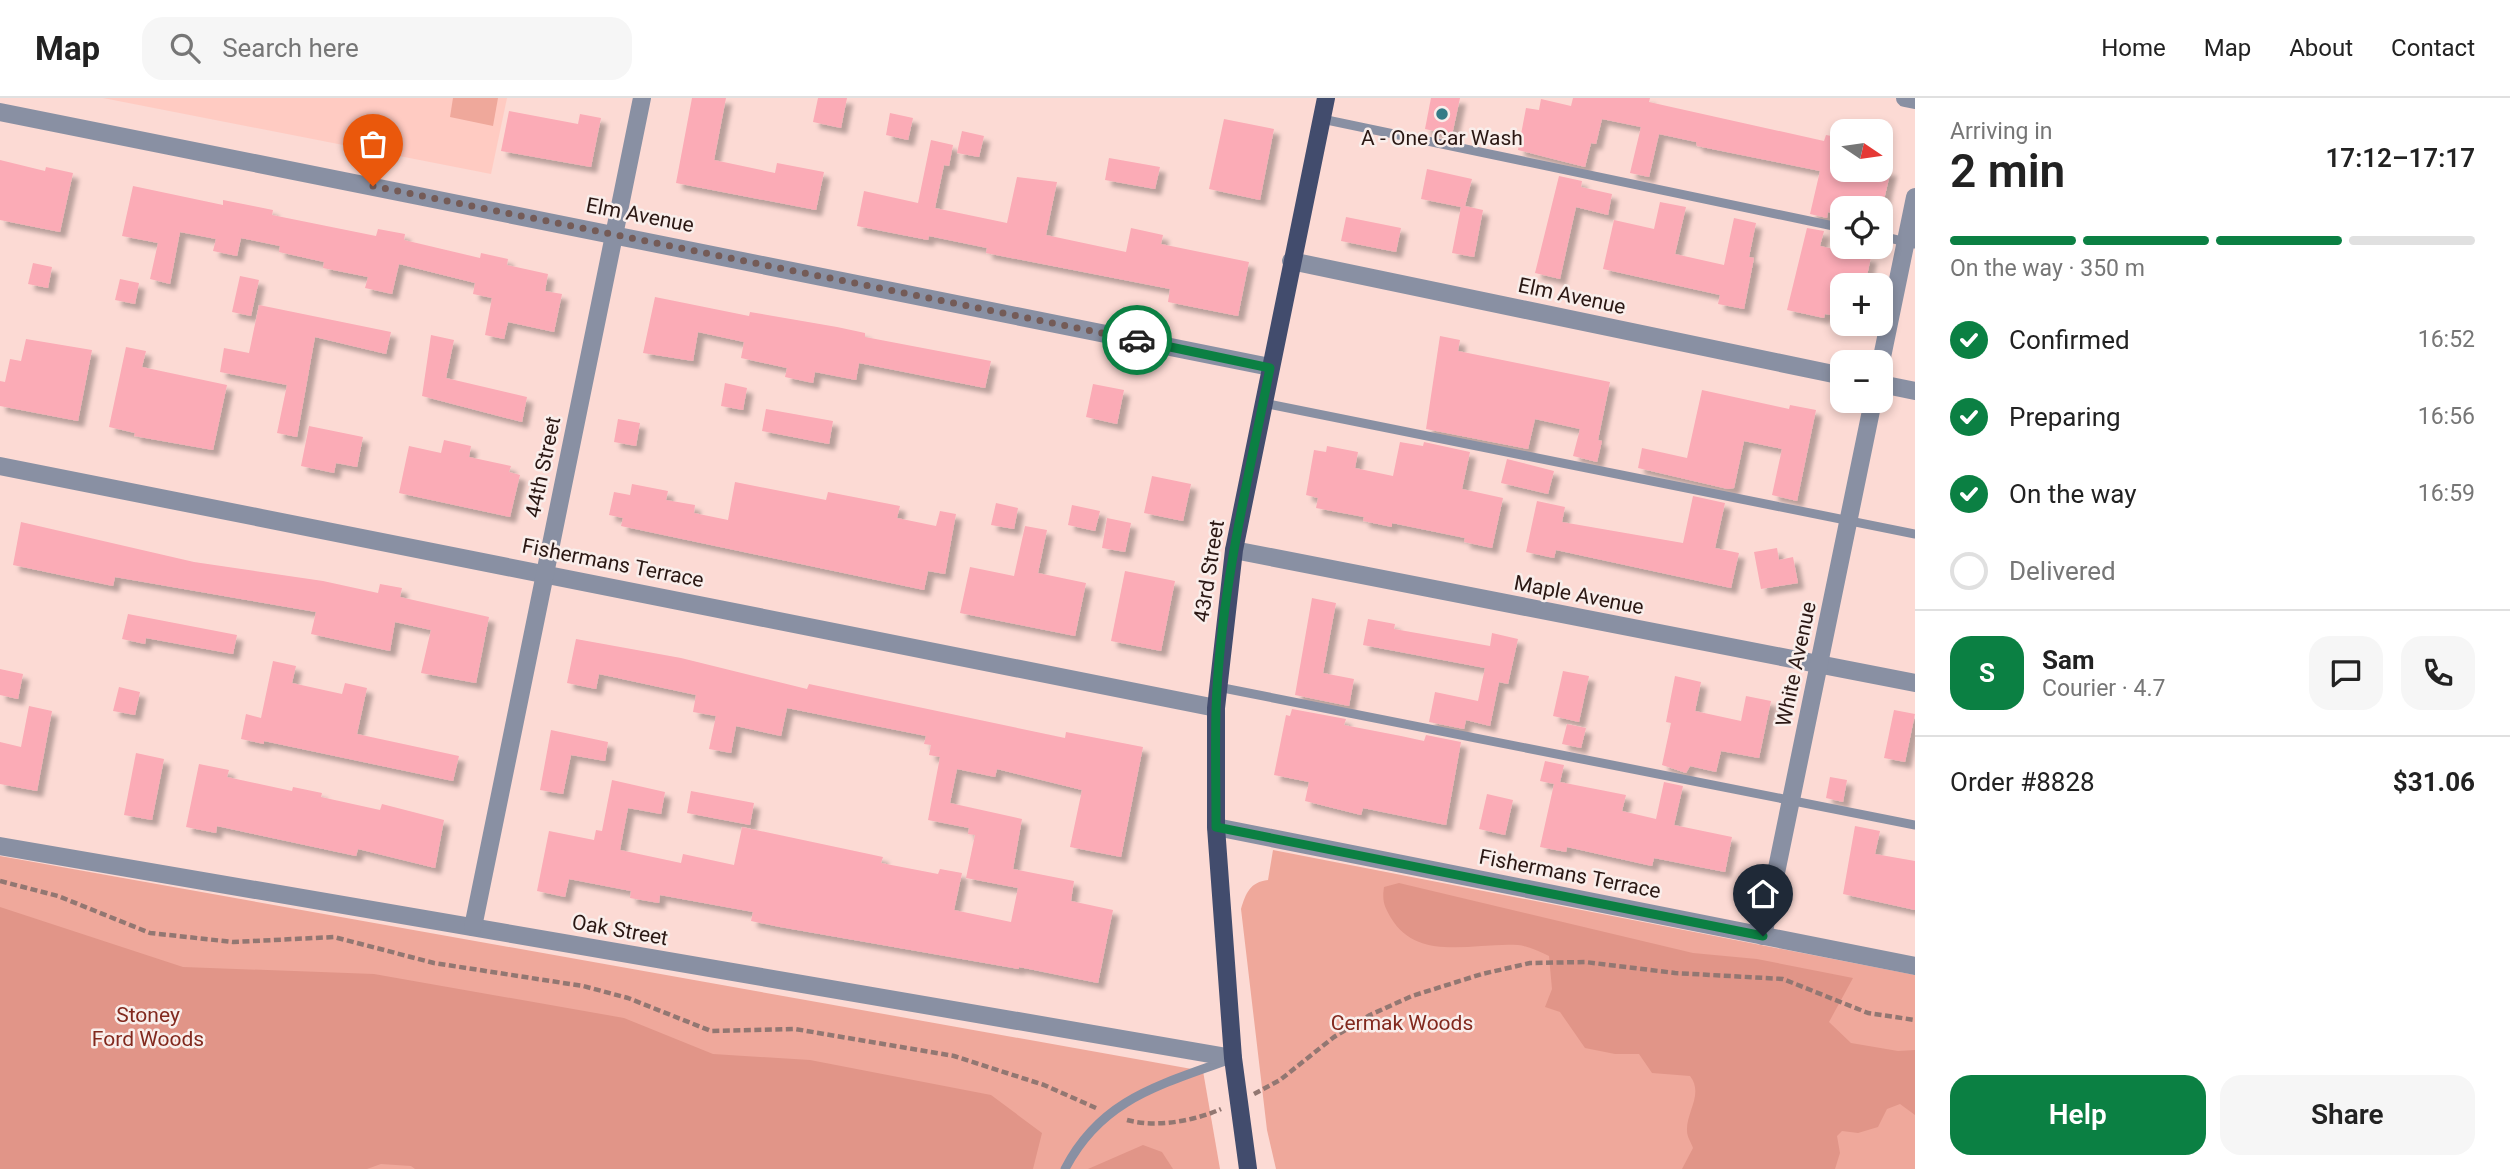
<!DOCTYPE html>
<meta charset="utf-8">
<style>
:root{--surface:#fff;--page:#f6f6f6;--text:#222;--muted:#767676;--line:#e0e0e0;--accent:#0b8043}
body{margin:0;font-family:Roboto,sans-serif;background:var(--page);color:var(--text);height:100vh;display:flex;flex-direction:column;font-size:26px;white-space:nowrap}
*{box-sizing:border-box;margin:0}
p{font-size:23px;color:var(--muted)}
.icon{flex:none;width:38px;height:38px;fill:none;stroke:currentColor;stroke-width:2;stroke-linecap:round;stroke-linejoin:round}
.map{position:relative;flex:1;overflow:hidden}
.details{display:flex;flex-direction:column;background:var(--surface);width:595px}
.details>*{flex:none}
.needle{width:46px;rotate:103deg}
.tools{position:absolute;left:1830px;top:21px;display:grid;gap:14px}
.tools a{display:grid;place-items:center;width:63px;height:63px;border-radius:14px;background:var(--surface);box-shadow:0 4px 10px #0003;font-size:35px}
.pin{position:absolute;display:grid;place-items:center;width:60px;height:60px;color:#fff;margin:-72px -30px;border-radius:50% 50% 50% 0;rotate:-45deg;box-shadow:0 0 7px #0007}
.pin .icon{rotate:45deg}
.courier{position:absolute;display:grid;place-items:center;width:70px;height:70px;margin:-35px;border:5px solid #0b8043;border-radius:50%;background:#fff;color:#222;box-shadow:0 2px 9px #0007}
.headline em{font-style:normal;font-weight:600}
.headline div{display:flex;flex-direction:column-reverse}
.headline{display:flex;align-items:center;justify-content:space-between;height:119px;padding:0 35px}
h1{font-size:46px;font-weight:600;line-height:52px}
.bar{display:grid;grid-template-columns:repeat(4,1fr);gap:10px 7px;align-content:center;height:84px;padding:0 35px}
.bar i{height:9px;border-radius:5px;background:var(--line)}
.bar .current{background:var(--accent)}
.bar p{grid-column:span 4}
.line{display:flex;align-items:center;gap:18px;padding:0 35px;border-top:2px solid var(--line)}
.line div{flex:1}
.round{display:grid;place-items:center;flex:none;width:74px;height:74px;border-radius:21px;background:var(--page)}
ol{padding:0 35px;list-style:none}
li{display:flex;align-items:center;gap:21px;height:77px}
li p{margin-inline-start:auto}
li .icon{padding:7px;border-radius:50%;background:var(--accent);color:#fff;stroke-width:4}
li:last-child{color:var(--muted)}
li i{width:38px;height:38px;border:4px solid var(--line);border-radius:50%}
.button{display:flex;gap:14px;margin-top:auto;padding:14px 35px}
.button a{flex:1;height:80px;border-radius:21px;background:var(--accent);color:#fff;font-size:28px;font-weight:600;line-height:80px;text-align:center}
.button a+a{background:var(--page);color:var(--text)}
header{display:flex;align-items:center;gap:42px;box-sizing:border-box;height:98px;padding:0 35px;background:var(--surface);border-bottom:2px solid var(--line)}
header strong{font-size:33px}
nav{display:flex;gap:38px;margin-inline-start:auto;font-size:24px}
.search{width:490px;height:63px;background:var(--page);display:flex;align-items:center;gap:18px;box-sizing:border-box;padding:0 24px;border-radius:21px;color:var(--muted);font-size:26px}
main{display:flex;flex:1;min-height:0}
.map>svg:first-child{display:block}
.built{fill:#ffcbc2}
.green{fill:#efa89b}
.forest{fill:#e19588}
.building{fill:#fbabb6;filter:url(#shadow)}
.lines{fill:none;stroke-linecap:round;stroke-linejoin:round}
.path{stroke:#927772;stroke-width:4.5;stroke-dasharray:7 3.5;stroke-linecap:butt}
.lane{stroke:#8990a3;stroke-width:9}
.street{stroke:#8990a3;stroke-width:18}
.primary{stroke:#424c6d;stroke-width:18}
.done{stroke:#745b57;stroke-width:7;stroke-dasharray:0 12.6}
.route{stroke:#0b8043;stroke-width:9}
.poi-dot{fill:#357b87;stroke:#f9eeeb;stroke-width:2.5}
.labels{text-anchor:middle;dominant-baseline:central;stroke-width:5;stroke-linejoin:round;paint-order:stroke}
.poi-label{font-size:21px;fill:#2a1713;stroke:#f9eeeb}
.street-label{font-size:21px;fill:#2a1713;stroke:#f9eeeb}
.park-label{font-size:21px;fill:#82291e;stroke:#f9eeeb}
</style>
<header>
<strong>Map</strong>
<div class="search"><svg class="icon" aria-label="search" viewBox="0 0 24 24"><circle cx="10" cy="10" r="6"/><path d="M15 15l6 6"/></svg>Search here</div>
<nav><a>Home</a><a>Map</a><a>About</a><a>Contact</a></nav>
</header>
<main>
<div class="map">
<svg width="1915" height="1071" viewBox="0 0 1915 1071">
<defs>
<filter id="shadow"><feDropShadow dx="6" dy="6" stdDeviation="2" flood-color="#0004"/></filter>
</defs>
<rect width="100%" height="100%" fill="#fcdad4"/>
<path class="built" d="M 103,0 L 507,0 L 491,76 Z"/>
<g class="green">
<path d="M 453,0 L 498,0 L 493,28 L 450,19 Z"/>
<path d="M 1273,752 L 1915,877 L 1915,1071 L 1276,1071 L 1267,1032 L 1241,811 C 1246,795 1250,784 1268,782 Z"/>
<path d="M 0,758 L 1203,973 L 1220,1071 L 0,1071 Z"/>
</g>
<g class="forest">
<path d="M 1399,785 L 1693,855 L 1757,861 L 1853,880 L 1829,924 L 1851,945 L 1898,953 L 1915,952 L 1915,1017 L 1900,1006 L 1887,1011 L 1878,1029 L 1858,1035 L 1842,1033 L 1837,1038 L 1840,1055 L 1835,1071 L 1682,1071 L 1693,1050 C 1691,1044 1687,1039 1687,1033 C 1686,1014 1704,996 1690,978 L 1652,975 L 1639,956 L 1615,956 L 1585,950 L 1560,914 L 1545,909 L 1552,891 L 1549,858 C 1540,854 1528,848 1518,847 C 1475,844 1418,865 1391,820 C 1384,808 1382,803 1384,789 Z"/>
<path d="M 0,809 L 183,869 L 374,876 L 624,920 L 713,956 L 810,962 L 991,997 L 1042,1035 L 1033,1071 L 415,1071 L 411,1068 L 381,1066 L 367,1071 L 0,1071 Z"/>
<path d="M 1143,1047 L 1162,1054 L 1173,1071 L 1088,1071 Z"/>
</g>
<g class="building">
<path d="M 692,0 L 726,0 L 714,62 L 775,75 L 777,65 L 824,74 L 816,112 L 676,85 Z"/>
<path d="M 818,0 L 847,0 L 841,30 L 813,24 Z"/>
<path d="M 1431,0 L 1460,0 L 1452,37 L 1425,31 Z"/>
<path d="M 1573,0 L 1650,0 L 1649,4 L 1824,43 L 1826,37 L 1843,40 L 1843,72 L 1891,72 L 1882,110 L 1835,110 L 1834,116 L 1828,114 L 1827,120 L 1810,116 L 1820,73 L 1697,48 L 1696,44 L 1659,36 L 1649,79 L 1630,75 L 1641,29 L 1602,21 L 1596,46 L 1591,45 L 1585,69 L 1518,52 L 1526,10 L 1539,12 L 1541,1 L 1571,8 Z"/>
<path d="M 509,13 L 578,26 L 580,16 L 601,20 L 591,69 L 501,53 Z"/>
<path d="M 890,15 L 913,20 L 908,42 L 886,37 Z"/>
<path d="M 1224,21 L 1274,31 L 1260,102 L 1209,91 Z"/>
<path d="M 962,33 L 984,38 L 979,59 L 957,55 Z"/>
<path d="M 931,42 L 953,47 L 949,68 L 944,67 L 935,110 L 1007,125 L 1017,79 L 1057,84 L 1046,137 L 1126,154 L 1131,130 L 1163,137 L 1161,146 L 1249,164 L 1238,218 L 1168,204 L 1170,191 L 986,155 L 987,150 L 929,138 L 928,142 L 857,128 L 864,93 L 918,105 Z"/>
<path d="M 1109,60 L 1160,69 L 1155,91 L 1105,82 Z"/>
<path d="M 0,62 L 45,73 L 46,69 L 73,75 L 60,134 L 0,122 Z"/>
<path d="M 1427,71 L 1472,81 L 1465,108 L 1483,112 L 1474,159 L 1452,155 L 1461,109 L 1421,101 Z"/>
<path d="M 1559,78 L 1582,83 L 1581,89 L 1612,96 L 1608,117 L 1576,109 L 1560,181 L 1535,175 Z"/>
<path d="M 133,88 L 223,107 L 223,102 L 273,112 L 272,117 L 376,138 L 378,131 L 405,136 L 404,142 L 480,160 L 481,155 L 508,161 L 507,167 L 548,176 L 545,193 L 562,196 L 554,234 L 508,224 L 504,241 L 485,237 L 492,200 L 473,196 L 475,185 L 399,166 L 392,196 L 365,190 L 368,179 L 323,170 L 324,164 L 279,154 L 280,148 L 241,140 L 237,158 L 213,153 L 216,141 L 180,134 L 170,186 L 150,181 L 158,145 L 122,138 Z"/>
<path d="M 1660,104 L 1686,109 L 1675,156 L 1724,167 L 1734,120 L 1756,125 L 1749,159 L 1754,160 L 1744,211 L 1718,206 L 1720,197 L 1603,171 L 1614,122 L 1654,131 Z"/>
<path d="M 1346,119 L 1401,130 L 1396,154 L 1341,143 Z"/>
<path d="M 1807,130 L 1824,133 L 1820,148 L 1871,159 L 1865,187 L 1843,187 L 1843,219 L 1825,216 L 1824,220 L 1787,212 Z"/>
<path d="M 33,165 L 52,169 L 48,190 L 28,186 Z"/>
<path d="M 240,178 L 259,182 L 251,218 L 232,214 Z"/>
<path d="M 120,181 L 139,185 L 135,206 L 115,202 Z"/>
<path d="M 655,199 L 749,218 L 750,214 L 837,229 L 865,235 L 865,239 L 991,263 L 985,290 L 859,265 L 856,282 L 815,274 L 813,285 L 785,279 L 787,270 L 741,260 L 744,244 L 698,234 L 693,263 L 643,255 Z"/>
<path d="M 259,207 L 391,234 L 386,256 L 315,239 L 297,339 L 277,335 L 287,287 L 220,274 L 224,250 L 249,255 Z"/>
<path d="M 431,237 L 454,242 L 446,280 L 527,299 L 522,324 L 422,298 Z"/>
<path d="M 1440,238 L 1460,242 L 1458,253 L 1610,284 L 1598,342 L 1602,343 L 1597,364 L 1573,358 L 1580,331 L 1535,321 L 1528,351 L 1426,331 Z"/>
<path d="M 26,241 L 92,252 L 78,323 L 0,308 L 0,283 L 5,284 L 10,261 L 21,263 Z"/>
<path d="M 126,249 L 146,253 L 142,269 L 227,287 L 213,352 L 134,338 L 135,335 L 109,329 Z"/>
<path d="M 725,285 L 747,290 L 743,312 L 721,308 Z"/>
<path d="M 1093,286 L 1124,292 L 1117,326 L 1086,319 Z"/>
<path d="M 1702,292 L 1789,311 L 1790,307 L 1816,312 L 1797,403 L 1772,397 L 1782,351 L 1744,343 L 1734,390 L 1728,391 L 1638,370 L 1642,350 L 1687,360 Z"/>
<path d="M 766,311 L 833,323 L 829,346 L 762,333 Z"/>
<path d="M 618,321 L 640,325 L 636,348 L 614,344 Z"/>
<path d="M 309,328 L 363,339 L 357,369 L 336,365 L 334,375 L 301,368 Z"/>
<path d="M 444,342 L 471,348 L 469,359 L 511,368 L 509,374 L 520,377 L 510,419 L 399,395 L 409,348 L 441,355 Z"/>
<path d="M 1400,344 L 1423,348 L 1424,344 L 1470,354 L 1462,391 L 1503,400 L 1492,450 L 1464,444 L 1465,440 L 1392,425 L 1392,429 L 1363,423 L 1364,419 L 1316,410 L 1318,400 L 1306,397 L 1314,352 L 1326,354 L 1327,348 L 1358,354 L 1355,370 L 1393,378 Z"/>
<path d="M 1507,361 L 1554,373 L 1548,396 L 1501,385 Z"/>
<path d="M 1152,378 L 1191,386 L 1183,423 L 1144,415 Z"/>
<path d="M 735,384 L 826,402 L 828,394 L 900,408 L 897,420 L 936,428 L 940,413 L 956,416 L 945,476 L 928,473 L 924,492 L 621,428 L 623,420 L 609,417 L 614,394 L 630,397 L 632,386 L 668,393 L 666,402 L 695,407 L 694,415 L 728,422 Z"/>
<path d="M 1693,398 L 1725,405 L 1715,450 L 1739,455 L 1731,490 L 1556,452 L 1554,460 L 1526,454 L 1537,403 L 1565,409 L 1562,424 L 1683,445 Z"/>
<path d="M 996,405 L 1018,410 L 1014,431 L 991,427 Z"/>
<path d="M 1072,407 L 1100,413 L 1095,433 L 1068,427 Z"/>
<path d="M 1107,420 L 1131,425 L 1125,454 L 1102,450 Z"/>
<path d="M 21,424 L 194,464 L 323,483 L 378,495 L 380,486 L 402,490 L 400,499 L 489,519 L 476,585 L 421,575 L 431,532 L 395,524 L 390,553 L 311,536 L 316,514 L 115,479 L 113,488 L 13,467 Z"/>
<path d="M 1025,428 L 1047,432 L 1038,475 L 1086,485 L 1075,538 L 960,515 L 970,469 L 1014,478 Z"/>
<path d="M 1777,450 L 1779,462 L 1793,459 L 1798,485 L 1761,491 L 1754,454 Z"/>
<path d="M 1125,473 L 1175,483 L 1161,553 L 1111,543 Z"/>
<path d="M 1312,500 L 1336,505 L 1323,575 L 1354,581 L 1349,608 L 1295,597 Z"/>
<path d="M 128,516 L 237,537 L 233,556 L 146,540 L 145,546 L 122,541 Z"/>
<path d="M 1368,521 L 1395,526 L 1394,531 L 1490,548 L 1492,535 L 1518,541 L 1508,586 L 1499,584 L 1490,628 L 1466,622 L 1464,631 L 1429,624 L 1435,594 L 1478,603 L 1485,570 L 1363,547 Z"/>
<path d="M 576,541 L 681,560 L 807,591 L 809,586 L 1065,640 L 1066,634 L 1143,649 L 1121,759 L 1070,749 L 1082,692 L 997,671 L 995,679 L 957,671 L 950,705 L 1022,721 L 1013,771 L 1074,783 L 1071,803 L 1113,812 L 1098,885 L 1019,869 L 1019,871 L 780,829 L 751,823 L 753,814 L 660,797 L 659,805 L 630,800 L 631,793 L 569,781 L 565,799 L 537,793 L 549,733 L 594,742 L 596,732 L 602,733 L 612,682 L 665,694 L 661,716 L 628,710 L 620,752 L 681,765 L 683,756 L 734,767 L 742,729 L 883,759 L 881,765 L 938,776 L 940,771 L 962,775 L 954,812 L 1011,824 L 1018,790 L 966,780 L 975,737 L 968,736 L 969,730 L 928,722 L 940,659 L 929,657 L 931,647 L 924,646 L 926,638 L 787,610 L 781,638 L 736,628 L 731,655 L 709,651 L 716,618 L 693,614 L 696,597 L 599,576 L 596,591 L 567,585 Z"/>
<path d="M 273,563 L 296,568 L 292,585 L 342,596 L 345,585 L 367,590 L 357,636 L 459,658 L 453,683 L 264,643 L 264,646 L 241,641 L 246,616 L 261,620 Z"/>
<path d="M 0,571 L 23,576 L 18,601 L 0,597 Z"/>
<path d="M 1563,573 L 1589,578 L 1579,624 L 1553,618 Z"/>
<path d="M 1675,578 L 1701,584 L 1695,613 L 1741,623 L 1746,598 L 1771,603 L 1759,660 L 1721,653 L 1716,674 L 1690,668 L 1686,675 L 1662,667 L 1671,625 L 1666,624 Z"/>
<path d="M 119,589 L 140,594 L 135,617 L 113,613 Z"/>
<path d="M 29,608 L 52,613 L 37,693 L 0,686 L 0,644 L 21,649 Z"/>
<path d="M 1292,611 L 1346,621 L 1344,627 L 1401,638 L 1424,643 L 1426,637 L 1461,644 L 1446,727 L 1363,710 L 1361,717 L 1305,703 L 1309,684 L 1274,677 L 1286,617 L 1290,618 Z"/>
<path d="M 1894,612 L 1915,616 L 1905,664 L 1884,660 Z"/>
<path d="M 1567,626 L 1586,630 L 1581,650 L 1562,646 Z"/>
<path d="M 551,632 L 608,644 L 605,663 L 571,657 L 563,696 L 540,692 Z"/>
<path d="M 136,655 L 164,661 L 152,722 L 124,717 Z"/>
<path d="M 1545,663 L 1564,667 L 1560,684 L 1626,697 L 1622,713 L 1656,721 L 1664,684 L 1683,688 L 1674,727 L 1732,739 L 1725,774 L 1654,760 L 1652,768 L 1567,749 L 1566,754 L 1540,749 L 1554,686 L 1540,683 Z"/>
<path d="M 199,666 L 229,672 L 227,679 L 292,693 L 293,689 L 322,695 L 321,699 L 380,712 L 382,706 L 444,722 L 435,770 L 358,751 L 356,758 L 217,728 L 216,735 L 186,729 Z"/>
<path d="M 1830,679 L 1847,682 L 1843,704 L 1826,700 Z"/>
<path d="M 691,693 L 754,705 L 750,727 L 687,715 Z"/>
<path d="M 1487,696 L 1513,702 L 1505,737 L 1479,731 Z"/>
<path d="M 1855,728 L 1880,733 L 1875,756 L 1915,763 L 1915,812 L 1843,796 Z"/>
</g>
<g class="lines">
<g class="path">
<path d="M 0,783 L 58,798 L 150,835 L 233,844 L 334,839 L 434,865 L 583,888 L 628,900 L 711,933 L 795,931 L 954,958 L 1044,987 L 1096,1010"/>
<path d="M 1254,996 L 1280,982 L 1334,939 L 1370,917 L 1412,898 L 1482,876 L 1530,865 L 1585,864 L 1675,875 L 1783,881 L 1868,915 L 1915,922"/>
<path d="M 1127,1022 C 1156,1030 1194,1023 1221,1011"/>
</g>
<g class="lane">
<path d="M 1322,21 L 1843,130"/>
<path d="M 1881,138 L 1915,146"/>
<path d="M 1263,305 L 1915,436"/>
<path d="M 1218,589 L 1915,727"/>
<path d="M 1065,1071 C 1101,1001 1160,987 1228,962"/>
</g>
<g class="street">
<path d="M 1905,0 L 1915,2"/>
<path d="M 0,14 L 1270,269"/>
<path d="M 1291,163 L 1843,278"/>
<path d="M 1881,264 L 1915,99"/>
<path d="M 1881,286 L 1915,293"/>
<path d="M 0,368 L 1216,610"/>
<path d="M 1234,452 L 1915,585"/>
<path d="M 1216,729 L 1915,868"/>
<path d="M 0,748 L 1233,960"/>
<path d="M 473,829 L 642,0"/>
<path d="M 1763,838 L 1873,303"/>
</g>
<path class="primary" d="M 1248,1071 L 1233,960 L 1216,729 L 1216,610 L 1234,452 L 1326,0"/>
</g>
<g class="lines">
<path class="done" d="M 373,88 L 1137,242"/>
<path class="route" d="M 1137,242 L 1270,270 C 1248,382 1220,496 1216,611 C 1215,650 1216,690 1216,729 L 1763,838"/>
</g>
<circle class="poi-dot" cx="1442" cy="16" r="7"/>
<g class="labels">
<g class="poi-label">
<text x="1442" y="40">A - One Car Wash</text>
</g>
<g class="street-label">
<text transform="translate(640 117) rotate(11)">Elm Avenue</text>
<text transform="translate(1572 198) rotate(12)">Elm Avenue</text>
<text transform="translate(543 369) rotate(-78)">44th Street</text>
<text transform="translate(613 465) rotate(11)">Fishermans Terrace</text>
<text transform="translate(1209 473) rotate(-81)">43rd Street</text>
<text transform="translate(1579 497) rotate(11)">Maple Avenue</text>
<text transform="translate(1796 566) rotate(-78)">White Avenue</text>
<text transform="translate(1570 776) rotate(11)">Fishermans Terrace</text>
<text transform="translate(620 832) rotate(10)">Oak Street</text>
</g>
<g class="park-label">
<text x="148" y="917">Stoney<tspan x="148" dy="24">Ford Woods</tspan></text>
<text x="1402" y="925">Cermak Woods</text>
</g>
</g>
</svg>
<div class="tools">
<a><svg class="needle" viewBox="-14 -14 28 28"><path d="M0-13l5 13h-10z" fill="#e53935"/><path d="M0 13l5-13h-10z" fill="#767676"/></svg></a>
<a><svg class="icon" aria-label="locate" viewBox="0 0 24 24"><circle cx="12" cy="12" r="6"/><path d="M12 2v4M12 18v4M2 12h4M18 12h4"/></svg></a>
<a>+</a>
<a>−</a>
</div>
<div class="pin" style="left:373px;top:88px;background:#ea580c"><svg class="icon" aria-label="bag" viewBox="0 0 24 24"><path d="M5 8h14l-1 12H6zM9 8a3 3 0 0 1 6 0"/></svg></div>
<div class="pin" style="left:1763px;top:838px;background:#1f2937"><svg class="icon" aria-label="home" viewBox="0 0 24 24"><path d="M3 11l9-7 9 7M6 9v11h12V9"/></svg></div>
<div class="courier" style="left:1137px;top:242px"><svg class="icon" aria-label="car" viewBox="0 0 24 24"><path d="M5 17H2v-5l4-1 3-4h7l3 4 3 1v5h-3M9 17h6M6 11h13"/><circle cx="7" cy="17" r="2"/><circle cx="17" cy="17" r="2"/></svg></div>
</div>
<section class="details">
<div class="headline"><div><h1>2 min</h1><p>Arriving in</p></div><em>17:12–17:17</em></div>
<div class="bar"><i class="current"></i><i class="current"></i><i class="current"></i><i></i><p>On the way · 350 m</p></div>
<ol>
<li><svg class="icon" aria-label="check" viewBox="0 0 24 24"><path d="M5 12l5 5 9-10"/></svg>Confirmed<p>16:52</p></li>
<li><svg class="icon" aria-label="check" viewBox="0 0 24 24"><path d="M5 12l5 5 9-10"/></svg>Preparing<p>16:56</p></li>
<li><svg class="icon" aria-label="check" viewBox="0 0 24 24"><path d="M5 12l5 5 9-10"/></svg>On the way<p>16:59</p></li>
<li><i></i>Delivered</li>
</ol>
<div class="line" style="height:126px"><b class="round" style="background:var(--accent);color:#fff">S</b><div><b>Sam</b><p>Courier · 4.7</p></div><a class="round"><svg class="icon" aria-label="chat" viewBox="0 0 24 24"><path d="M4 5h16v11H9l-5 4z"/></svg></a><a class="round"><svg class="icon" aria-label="phone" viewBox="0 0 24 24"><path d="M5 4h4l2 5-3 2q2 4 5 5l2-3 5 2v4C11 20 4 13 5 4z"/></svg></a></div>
<div class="line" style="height:91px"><div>Order #8828</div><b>$31.06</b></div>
<div class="button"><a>Help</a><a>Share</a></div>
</section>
</main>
